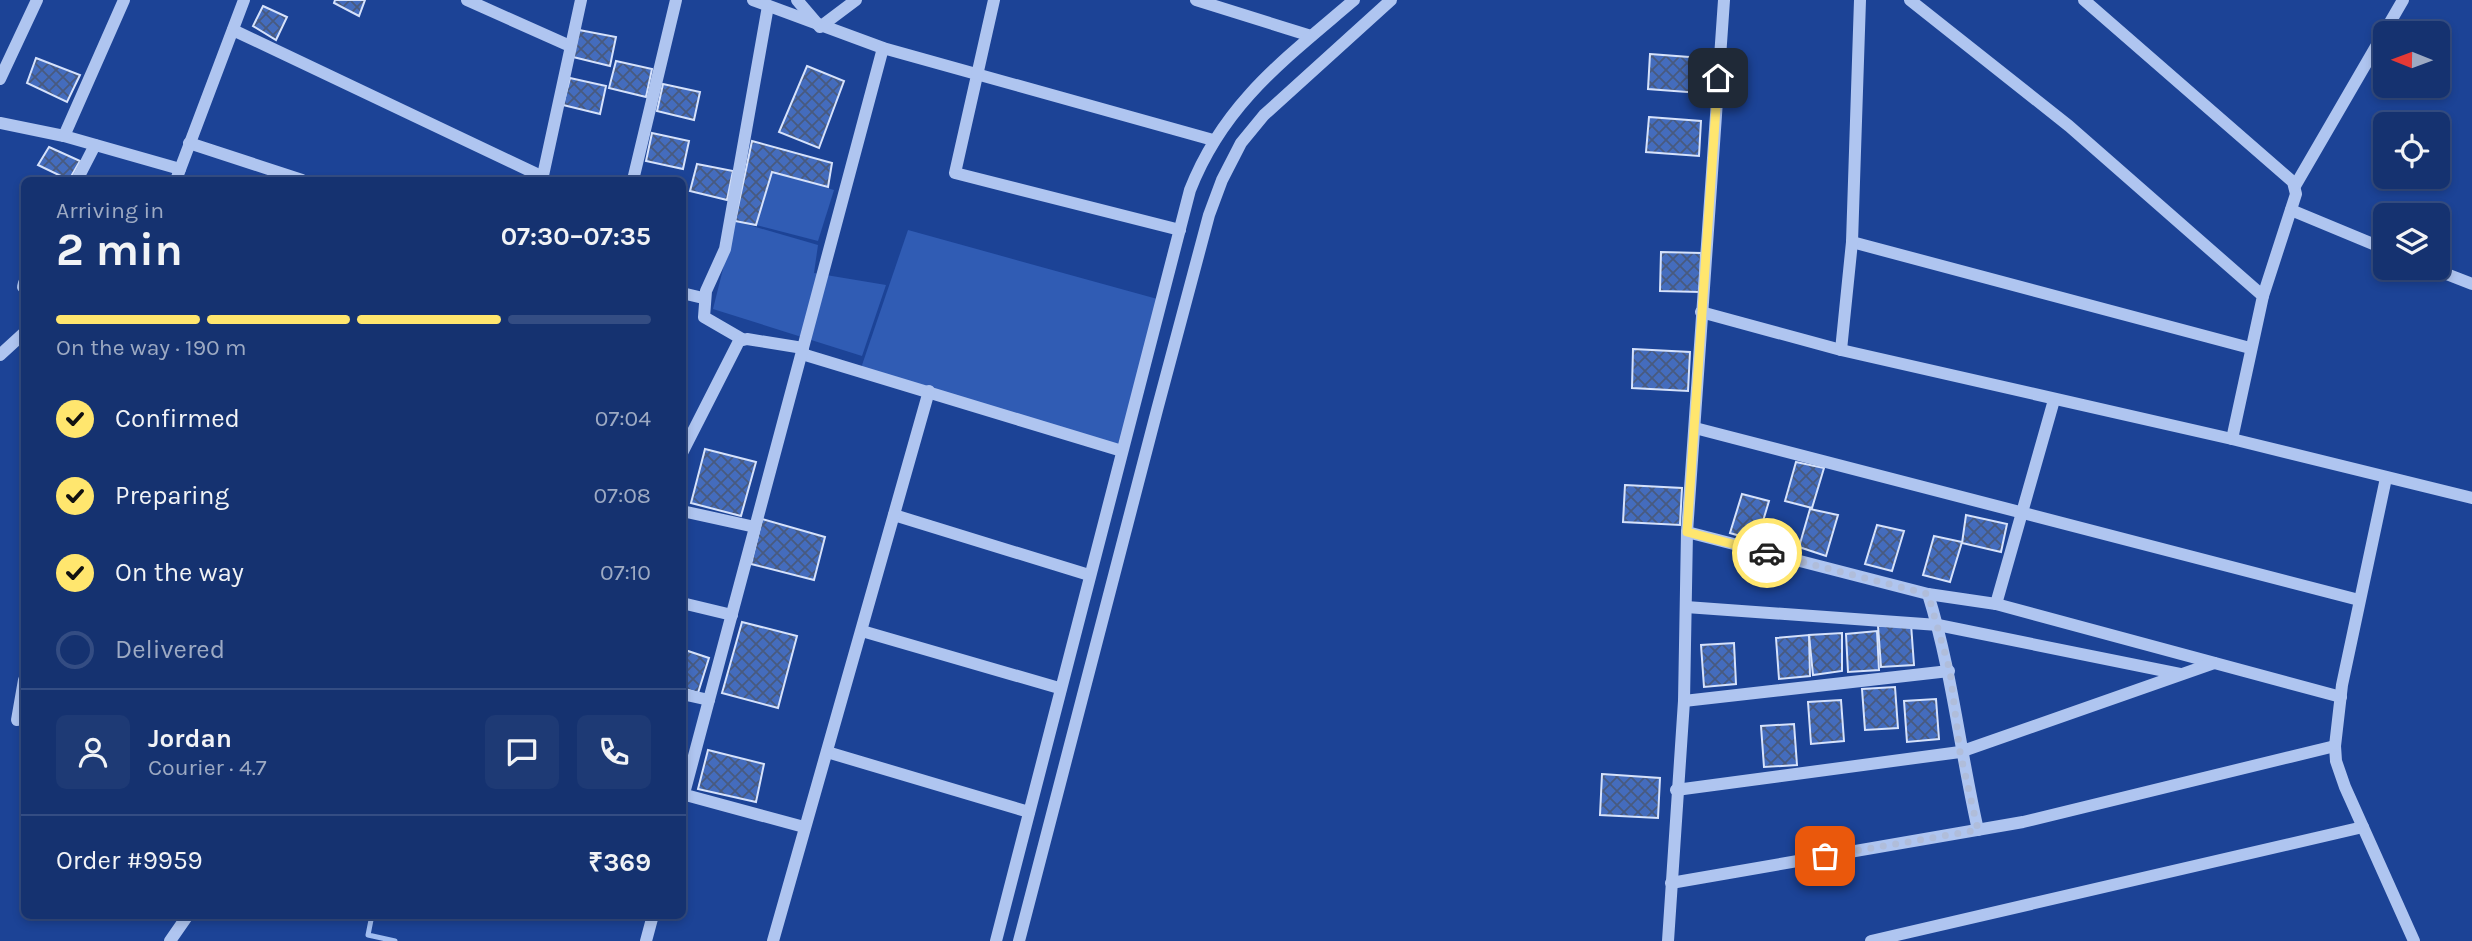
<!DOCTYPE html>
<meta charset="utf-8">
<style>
:root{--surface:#153270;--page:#1e3a75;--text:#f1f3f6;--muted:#9daac3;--line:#344d83;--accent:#ffe66e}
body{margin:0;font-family:Karla,sans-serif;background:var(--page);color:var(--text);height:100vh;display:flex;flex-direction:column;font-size:26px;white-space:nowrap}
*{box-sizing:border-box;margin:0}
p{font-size:23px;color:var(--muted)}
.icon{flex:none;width:38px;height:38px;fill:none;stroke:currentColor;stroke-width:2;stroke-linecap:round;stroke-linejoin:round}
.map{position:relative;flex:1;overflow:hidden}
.sheet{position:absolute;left:21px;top:177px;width:665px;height:742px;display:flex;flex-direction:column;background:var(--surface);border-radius:10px;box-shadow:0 4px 10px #0003,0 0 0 2px var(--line)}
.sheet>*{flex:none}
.needle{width:46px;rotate:271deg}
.tools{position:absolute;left:2373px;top:21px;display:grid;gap:14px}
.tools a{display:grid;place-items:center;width:77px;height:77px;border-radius:10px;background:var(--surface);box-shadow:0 4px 10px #0003,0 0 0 2px var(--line);font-size:35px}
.pin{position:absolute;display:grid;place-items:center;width:60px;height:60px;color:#fff;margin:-30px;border-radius:14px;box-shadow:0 4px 10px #0006}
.courier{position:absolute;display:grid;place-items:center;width:70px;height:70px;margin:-35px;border:5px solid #ffe66e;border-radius:50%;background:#fff;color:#222;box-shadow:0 2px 9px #0007}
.overview em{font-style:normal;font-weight:700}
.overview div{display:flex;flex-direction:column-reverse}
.overview{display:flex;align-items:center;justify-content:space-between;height:119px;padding:0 35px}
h1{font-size:46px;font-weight:700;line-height:52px}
.bar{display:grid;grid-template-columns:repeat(4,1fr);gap:10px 7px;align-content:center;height:84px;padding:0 35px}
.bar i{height:9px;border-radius:5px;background:var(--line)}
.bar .active{background:var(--accent)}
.bar p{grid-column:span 4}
.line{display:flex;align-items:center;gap:18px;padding:0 35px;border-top:2px solid var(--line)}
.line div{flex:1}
.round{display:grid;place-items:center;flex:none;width:74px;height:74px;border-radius:10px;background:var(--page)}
ol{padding:0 35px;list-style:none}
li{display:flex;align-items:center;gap:21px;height:77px}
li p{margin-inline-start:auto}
li .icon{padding:7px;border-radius:50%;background:var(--accent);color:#111;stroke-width:4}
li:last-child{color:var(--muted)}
li i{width:38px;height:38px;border:4px solid var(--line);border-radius:50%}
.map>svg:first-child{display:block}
.garden{fill:#305cb4}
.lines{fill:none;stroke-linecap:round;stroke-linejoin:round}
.stream{stroke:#a2bef1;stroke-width:5}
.building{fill:url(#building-cross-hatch);stroke:#d6e2fb;stroke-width:2}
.minor{stroke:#afc5f0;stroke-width:12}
.done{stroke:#b0bdda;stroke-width:7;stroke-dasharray:0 12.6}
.route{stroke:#ffe66e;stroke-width:9}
</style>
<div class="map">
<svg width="2472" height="941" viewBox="0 0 2472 941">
<defs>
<pattern id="building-cross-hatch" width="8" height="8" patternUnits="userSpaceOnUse" patternTransform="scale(1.75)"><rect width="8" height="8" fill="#446cbd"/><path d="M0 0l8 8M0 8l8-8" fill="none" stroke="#485a7f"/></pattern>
</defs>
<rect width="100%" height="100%" fill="#1c4396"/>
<g class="garden">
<path d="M 772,172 L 834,190 L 818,241 L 756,225 Z"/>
<path d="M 735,221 L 818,245 L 814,273 L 886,285 L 862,356 L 713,309 Z"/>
<path d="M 908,230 L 1161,300 L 1122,451 L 860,371 Z"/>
</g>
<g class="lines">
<path class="stream" d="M 372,915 L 368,935 L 395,941"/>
</g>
<g class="building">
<path d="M 335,0 L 365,0 L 359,16 L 334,3 Z"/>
<path d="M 263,6 L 287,17 L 276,40 L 253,26 Z"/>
<path d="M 579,30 L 616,37 L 610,66 L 573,57 Z"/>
<path d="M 1650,54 L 1702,58 L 1700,93 L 1648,89 Z"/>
<path d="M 36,58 L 80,75 L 67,102 L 27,83 Z"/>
<path d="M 616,61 L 652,69 L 646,97 L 609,88 Z"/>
<path d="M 807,66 L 844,81 L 819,148 L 779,132 Z"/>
<path d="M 570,78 L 606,86 L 600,114 L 563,105 Z"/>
<path d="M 663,84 L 700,92 L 694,120 L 657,111 Z"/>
<path d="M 1649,117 L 1701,121 L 1699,156 L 1646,152 Z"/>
<path d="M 652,133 L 689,141 L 683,169 L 646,161 Z"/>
<path d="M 752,141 L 832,163 L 828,187 L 772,172 L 756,225 L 735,221 Z"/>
<path d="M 49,147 L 80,161 L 69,180 L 38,165 Z"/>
<path d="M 697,164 L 733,171 L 727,200 L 690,191 Z"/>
<path d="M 1661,252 L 1701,253 L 1700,292 L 1660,291 Z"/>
<path d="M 1633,349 L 1690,352 L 1688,391 L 1632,388 Z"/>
<path d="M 705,449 L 756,462 L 741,516 L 691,503 Z"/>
<path d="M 1796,462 L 1824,468 L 1812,508 L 1785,501 Z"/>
<path d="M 1625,485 L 1682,488 L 1680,525 L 1623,522 Z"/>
<path d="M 1742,494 L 1769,501 L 1757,541 L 1730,533 Z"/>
<path d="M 1810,509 L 1838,515 L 1826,556 L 1799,547 Z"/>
<path d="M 1966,515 L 2007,524 L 2001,552 L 1962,543 Z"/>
<path d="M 762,519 L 825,537 L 814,580 L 751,564 Z"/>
<path d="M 1877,525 L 1904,531 L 1892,571 L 1865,564 Z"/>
<path d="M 1934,536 L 1962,542 L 1950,582 L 1923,575 Z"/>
<path d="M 742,622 L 797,636 L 778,708 L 722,693 Z"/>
<path d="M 1911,624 L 1914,665 L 1881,667 L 1878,626 Z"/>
<path d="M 1877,631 L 1879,670 L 1848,672 L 1846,634 Z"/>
<path d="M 1842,633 L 1842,671 L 1813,675 L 1809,635 Z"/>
<path d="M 1809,635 L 1810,676 L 1779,679 L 1776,638 Z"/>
<path d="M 1734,643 L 1736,684 L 1704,687 L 1701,645 Z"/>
<path d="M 682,649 L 709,658 L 698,693 L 682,688 Z"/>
<path d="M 1895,687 L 1898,728 L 1865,730 L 1862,689 Z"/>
<path d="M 1936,699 L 1939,739 L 1907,742 L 1904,701 Z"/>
<path d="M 1841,700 L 1844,741 L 1811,744 L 1808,702 Z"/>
<path d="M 1794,724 L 1797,765 L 1764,767 L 1761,726 Z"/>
<path d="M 708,750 L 764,764 L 756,802 L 698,789 Z"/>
<path d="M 1602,774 L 1660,778 L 1658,818 L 1600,815 Z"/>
</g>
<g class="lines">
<g class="minor">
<path d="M 467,0 L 570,46"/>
<path d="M 753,0 L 883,48 L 1213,140"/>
<path d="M 797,0 L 820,27 L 856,0"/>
<path d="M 994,0 L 955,173 L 1180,230"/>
<path d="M 1196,0 L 1311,36"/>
<path d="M 1910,0 L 2069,126 L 2263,296 L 2232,439"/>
<path d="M 2084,0 L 2293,182 L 2296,194 L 2263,296"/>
<path d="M 233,30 L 543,177"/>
<path d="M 0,79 L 37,0"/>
<path d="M 0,123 L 64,136 L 180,169"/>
<path d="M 64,136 L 124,0"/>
<path d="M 189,143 L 302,180"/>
<path d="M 77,180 L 95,145"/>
<path d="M 176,180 L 244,0"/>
<path d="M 542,180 L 581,0"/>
<path d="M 633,180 L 676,0"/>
<path d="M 2295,186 L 2403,0"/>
<path d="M 2291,210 L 2385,249"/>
<path d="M 1852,242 L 2250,348"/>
<path d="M 2431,268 L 2472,284"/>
<path d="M 23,287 L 24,283"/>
<path d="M 682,293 L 703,298"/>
<path d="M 1701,312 L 1841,350 L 2232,439 L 2472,498"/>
<path d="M 742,339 L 704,317 L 706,291 L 725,249 L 768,6"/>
<path d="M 1841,350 L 1852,242 L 1860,0"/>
<path d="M 802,354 L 1122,451"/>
<path d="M 0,355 L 24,333"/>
<path d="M 1695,428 L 2359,600"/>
<path d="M 682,453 L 739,341 L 747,339 L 803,348"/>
<path d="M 2386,478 L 2342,685 L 2335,746 L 2336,761 L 2345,787 L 2414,941"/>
<path d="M 682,511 L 755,527"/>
<path d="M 894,515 L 1089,575"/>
<path d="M 1687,532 L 1928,594 L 1996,604 L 2341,697"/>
<path d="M 1928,594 C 1952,671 1960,751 1978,830"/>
<path d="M 682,603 L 732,615"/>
<path d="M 1996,604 L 2054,400"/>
<path d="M 1686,607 L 1938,625 L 2180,674"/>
<path d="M 862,631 L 1059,688"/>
<path d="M 682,694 L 709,700"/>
<path d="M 1684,701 L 1949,671"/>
<path d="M 17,720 L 24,680"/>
<path d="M 827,752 L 1029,812"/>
<path d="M 1676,790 L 1960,752 L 2214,663"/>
<path d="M 682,794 L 804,827"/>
<path d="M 682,801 L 883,48"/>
<path d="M 1671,883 L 2023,822 L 2335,746"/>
<path d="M 170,941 L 188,915"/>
<path d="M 646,941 L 653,915"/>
<path d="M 773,941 L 929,391"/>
<path d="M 996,941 L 1190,190 C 1224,103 1285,59 1354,0"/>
<path d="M 1019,941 L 1157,410 L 1209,215 L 1222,180 L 1241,143 L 1264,115 L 1391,0"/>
<path d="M 1668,941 L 1684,701 L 1687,532 L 1724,0"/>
<path d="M 1871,941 L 2363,827"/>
</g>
</g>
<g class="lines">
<path class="done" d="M 1767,553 L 1928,594 L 1950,671 L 1960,752 L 1978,830 L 1825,856"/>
<path class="route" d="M 1718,78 L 1687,532 L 1767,553"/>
</g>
</svg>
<div class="tools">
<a><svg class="needle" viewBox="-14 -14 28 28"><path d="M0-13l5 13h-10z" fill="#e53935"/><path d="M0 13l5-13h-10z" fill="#9daac3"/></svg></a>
<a><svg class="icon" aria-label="locate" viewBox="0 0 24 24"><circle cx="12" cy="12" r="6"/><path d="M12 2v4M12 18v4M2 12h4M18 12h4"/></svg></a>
<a><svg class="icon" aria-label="layers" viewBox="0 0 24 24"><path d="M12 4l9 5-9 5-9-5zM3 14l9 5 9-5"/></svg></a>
</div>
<div class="pin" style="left:1825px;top:856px;background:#ea580c"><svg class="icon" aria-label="bag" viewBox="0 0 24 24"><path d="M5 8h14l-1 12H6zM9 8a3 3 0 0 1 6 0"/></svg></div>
<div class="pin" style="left:1718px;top:78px;background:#1f2937"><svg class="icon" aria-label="home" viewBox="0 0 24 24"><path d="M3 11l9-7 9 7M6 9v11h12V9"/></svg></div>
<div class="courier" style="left:1767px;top:553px"><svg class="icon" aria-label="car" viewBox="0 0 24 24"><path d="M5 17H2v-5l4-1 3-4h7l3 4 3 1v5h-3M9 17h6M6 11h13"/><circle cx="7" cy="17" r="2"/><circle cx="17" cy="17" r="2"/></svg></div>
<section class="sheet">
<div class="overview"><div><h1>2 min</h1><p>Arriving in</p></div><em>07:30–07:35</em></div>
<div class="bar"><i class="active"></i><i class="active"></i><i class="active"></i><i></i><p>On the way · 190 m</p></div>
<ol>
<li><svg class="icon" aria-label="check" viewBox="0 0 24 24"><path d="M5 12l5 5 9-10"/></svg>Confirmed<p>07:04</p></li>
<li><svg class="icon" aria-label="check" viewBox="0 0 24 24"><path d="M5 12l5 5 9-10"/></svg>Preparing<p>07:08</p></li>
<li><svg class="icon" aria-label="check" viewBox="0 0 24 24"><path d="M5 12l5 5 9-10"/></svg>On the way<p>07:10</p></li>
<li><i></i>Delivered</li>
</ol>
<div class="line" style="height:126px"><a class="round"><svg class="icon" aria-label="person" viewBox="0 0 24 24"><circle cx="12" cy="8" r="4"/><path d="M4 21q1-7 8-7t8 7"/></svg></a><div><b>Jordan</b><p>Courier · 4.7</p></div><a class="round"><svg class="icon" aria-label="chat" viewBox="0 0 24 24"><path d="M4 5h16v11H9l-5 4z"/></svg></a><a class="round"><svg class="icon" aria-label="phone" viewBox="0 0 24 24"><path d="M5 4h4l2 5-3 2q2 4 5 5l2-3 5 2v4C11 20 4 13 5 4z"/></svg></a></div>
<div class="line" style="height:91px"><div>Order #9959</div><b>₹369</b></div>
</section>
</div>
